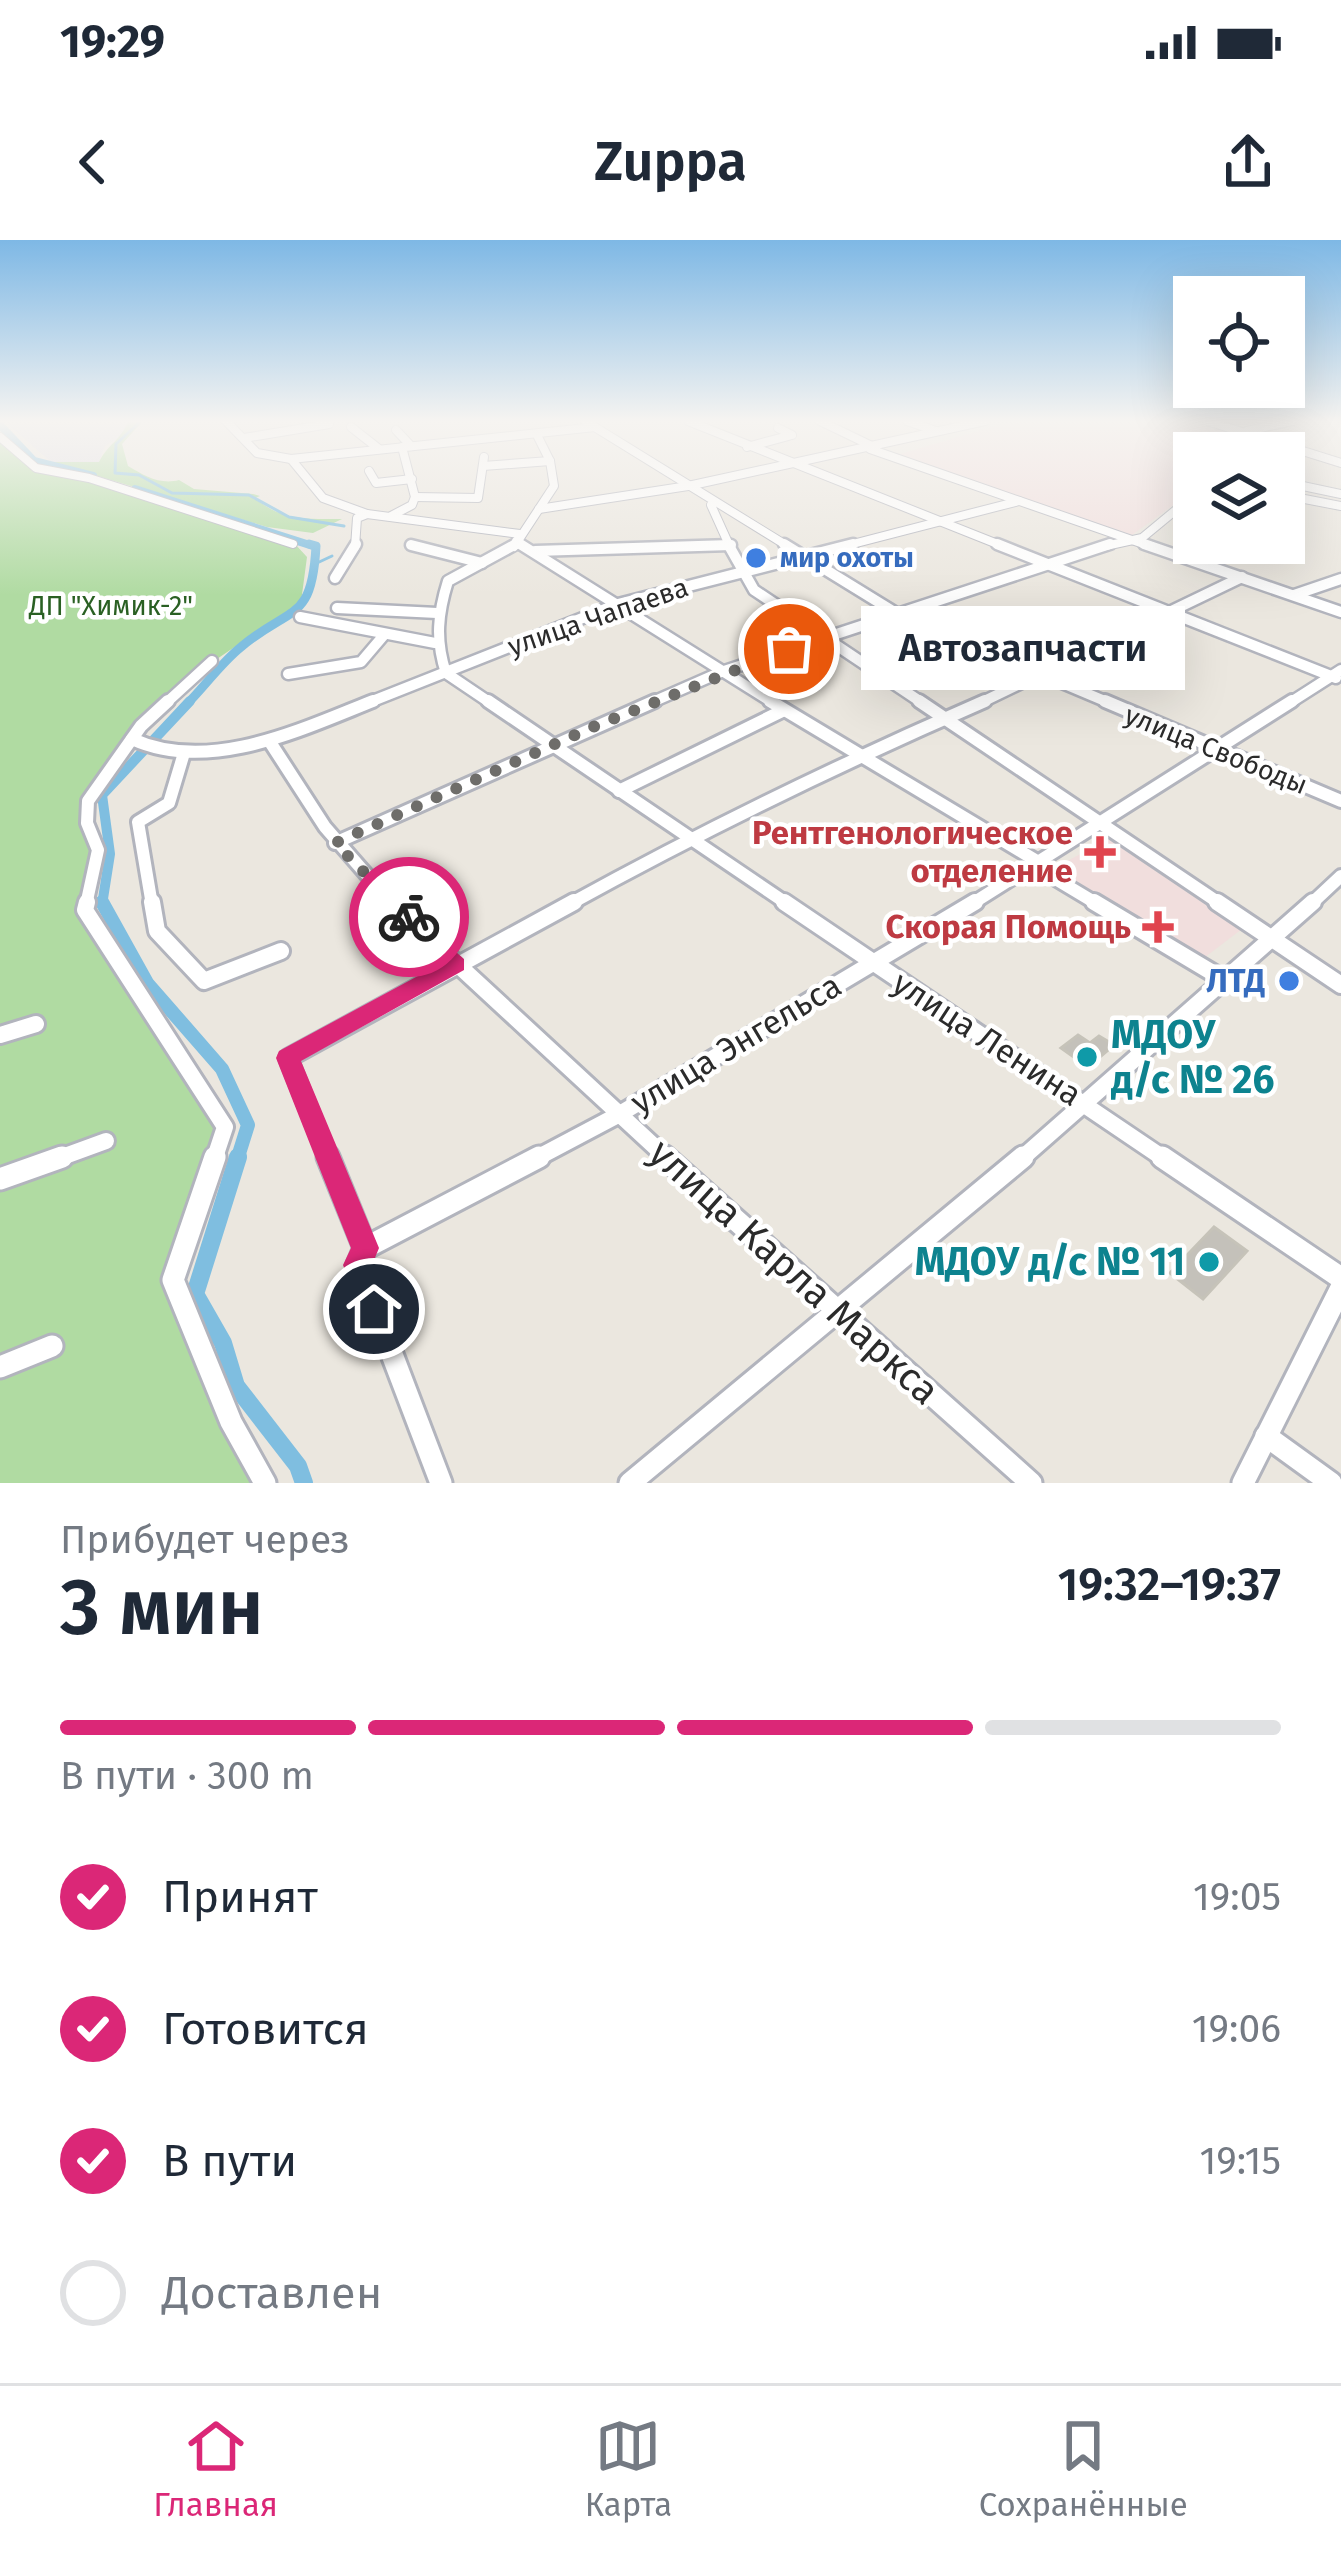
<!DOCTYPE html>
<html lang="ru">
<meta charset="utf-8">
<style>
:root{--surface:#fff;--page:#f2f2f3;--text:#1f2937;--muted:#747a83;--line:#e0e1e3;--accent:#db2777}
body{margin:0;font-family:"Fira Sans",sans-serif;background:var(--page);color:var(--text);height:100vh;display:flex;flex-direction:column;font-size:45px;white-space:nowrap}
*{box-sizing:border-box;margin:0}
p{font-size:39px;color:var(--muted)}
.icon{flex:none;width:66px;height:66px;fill:none;stroke:currentColor;stroke-width:2;stroke-linecap:round;stroke-linejoin:round}
.map{position:relative;height:1243px;overflow:hidden}
.details{display:flex;flex-direction:column;background:var(--surface);flex:1}
.details>*{flex:none}
.buttons{position:absolute;left:1173px;top:36px;display:grid;gap:24px}
.buttons a{display:grid;place-items:center;width:132px;height:132px;border-radius:0px;background:var(--surface);box-shadow:0 12px 48px #0002;font-size:60px}
.pin{position:absolute;display:grid;place-items:center;width:102px;height:102px;color:#fff;margin:-51px;border:6px solid #fff;border-radius:50%;box-shadow:0 3px 12px #0007}
.courier{position:absolute;display:grid;place-items:center;width:120px;height:120px;margin:-60px;border:9px solid #db2777;border-radius:50%;background:#fff;color:#222;box-shadow:0 3px 15px #0007}
.bubble{position:absolute;height:84px;border-radius:0px;background:var(--surface);box-shadow:0 12px 48px #0002;font-size:39px;font-weight:600;line-height:84px;text-align:center}
.headline em{font-style:normal;font-weight:600}
.headline div{display:flex;flex-direction:column-reverse}
.headline{display:flex;align-items:center;justify-content:space-between;height:204px;padding:0 60px}
h1{font-size:78px;font-weight:600;line-height:90px}
.bar{display:grid;grid-template-columns:repeat(4,1fr);gap:18px 12px;align-content:center;height:144px;padding:0 60px}
.bar i{height:15px;border-radius:9px;background:var(--line)}
.bar .selected{background:var(--accent)}
.bar p{grid-column:span 4}
ol{padding:0 60px;list-style:none}
li{display:flex;align-items:center;gap:36px;height:132px}
li p{margin-inline-start:auto}
li .icon{padding:12px;border-radius:50%;background:var(--accent);color:#fff;stroke-width:4}
li:last-child{color:var(--muted)}
li i{width:66px;height:66px;border:6px solid var(--line);border-radius:50%}
.status{display:flex;justify-content:space-between;align-items:center;height:84px;padding:0 60px;background:var(--surface);direction:ltr}
.status svg{height:33px;fill:currentColor}
header{display:flex;justify-content:space-between;align-items:center;height:156px;padding:0 60px;background:var(--surface);font-size:54px;font-weight:600}
.menu{display:flex;justify-content:space-around;align-items:center;height:168px;border-top:3px solid var(--line);background:var(--surface);font-size:33px;color:var(--muted)}
.menu a{display:grid;justify-items:center;gap:6px}
.menu .selected{color:var(--accent)}
.map>svg:first-child{display:block}
.industrial{fill:#e1dfe5}
.medical{fill:#f1dedd}
.green{fill:#b0dba2}
.lines{fill:none;stroke-linecap:round;stroke-linejoin:round}
.stream{stroke:#7fbee0;stroke-width:3}
.canal-far4{stroke:#7fbee0;stroke-width:8}
.canal-far3{stroke:#7fbee0;stroke-width:9}
.canal-far2{stroke:#7fbee0;stroke-width:10}
.canal-far1{stroke:#7fbee0;stroke-width:14}
.canal{stroke:#7fbee0;stroke-width:18}
.building{fill:#c4c1ba;stroke:#c6c3b9;stroke-width:3}
.minor-far4-casing{stroke:#b2b4bd;stroke-width:10}
.minor-far3-casing{stroke:#b2b4bd;stroke-width:15}
.minor-far2-casing{stroke:#b2b4bd;stroke-width:18}
.minor-far1-casing{stroke:#b2b4bd;stroke-width:22}
.minor-casing{stroke:#b2b4bd;stroke-width:27}
.minor-far4{stroke:#fff;stroke-width:8}
.minor-far3{stroke:#fff;stroke-width:10}
.minor-far2{stroke:#fff;stroke-width:12}
.minor-far1{stroke:#fff;stroke-width:16}
.minor{stroke:#fff;stroke-width:21}
.route{fill:#db2777}
.done{stroke:#6e6d6a;stroke-width:12;stroke-dasharray:0 21.6}
.shop-dot{fill:#3f7fe0;stroke:#fff;stroke-width:4.5}
.health-dot{fill:#e0444e;stroke:#fff;stroke-width:4.5}
.culture-dot{fill:#0f9aa8;stroke:#fff;stroke-width:4.5}
.labels{text-anchor:middle;dominant-baseline:central;stroke-width:9;stroke-linejoin:round;paint-order:stroke}
.far-shop-label{font-size:27px;font-weight:bold;fill:#366cbe;stroke:#fff;text-anchor:start}
.far-park-label{font-size:27px;fill:#2a6023;stroke:#fff}
.far-street-label{font-size:27px;fill:#2b2b2b;stroke:#fff}
.health-label{font-size:33px;font-weight:bold;fill:#be3a42;stroke:#fff;text-anchor:end}
.shop-label{font-size:33px;font-weight:bold;fill:#366cbe;stroke:#fff;text-anchor:end}
.street-label{font-size:33px;fill:#2b2b2b;stroke:#fff}
.near-culture-label{font-size:39px;font-weight:bold;fill:#0d838f;stroke:#fff;text-anchor:start}
.near-street-label{font-size:39px;fill:#2b2b2b;stroke:#fff}
</style>
<div class="status"><b>19:29</b><svg viewBox="0 0 49 12"><path d="M0 12V9h3v3zM5 12V6h3v6zM10 12V3h3v9zM15 12V0h3v12zM26 1h20v11H26zM47 4h2v5h-2z"/></svg></div>
<header><svg class="icon" aria-label="back" viewBox="0 0 24 24"><path d="M15 5l-7 7 7 7"/></svg>Zuppa<svg class="icon" aria-label="share" viewBox="0 0 24 24"><path d="M12 15V3M7 8l5-5 5 5M5 13v7h14v-7"/></svg></header>
<div class="map">
<svg width="1341" height="1243" viewBox="0 0 1341 1243">
<rect width="100%" height="100%" fill="#ebe7df"/>
<path class="industrial" d="M 4,181 L 128,181 L 120,197 L 105,206 L 99,222 L 71,224 L 51,222 Z"/>
<g class="medical">
<path d="M 1012,181 L 1187,181 L 1250,200 L 1232,213 L 1194,213 L 1194,250 L 1132,295 L 897,215 Z"/>
<path d="M 1108,599 L 1242,689 L 1200,721 L 1047,632 Z"/>
</g>
<g class="green">
<path d="M 128,181 L 143,181 L 122,204 L 128,226 C 145,236 160,245 179,240 L 194,249 L 253,254 L 260,256 L 255,258 C 281,281 308,279 342,279 L 313,293 L 267,287 L 51,222 L 99,222 C 107,205 122,199 128,181 Z"/>
<path d="M 0,196 L 37,227 L 295,304 L 307,317 L 301,362 L 214,421 L 155,473 L 89,562 L 89,582 L 100,609 L 87,670 L 228,886 L 181,1036 L 180,1053 L 270,1243 L 0,1243 Z"/>
</g>
<g class="lines">
<g class="stream">
<path d="M 141,181 L 116,204 L 115,233 L 139,235 L 172,253 L 249,255 L 289,277 L 344,286"/>
<path d="M 317,323 L 332,316"/>
</g>
<g class="canal-far4">
<path d="M 0,185 L 34,221 L 93,236"/>
<path d="M 135,249 L 316,307"/>
</g>
<path class="canal-far3" d="M 187,464 C 205,446 221,423 241,407 C 291,365 312,383 316,306 L 309,304"/>
<path class="canal-far2" d="M 102,665 L 110,614 L 102,555 L 190,461"/>
<path class="canal-far1" d="M 102,662 L 147,743 L 222,829 L 248,885 L 237,920"/>
<path class="canal" d="M 238,917 L 195,1054 L 223,1103 L 236,1146 L 298,1226 L 304,1243"/>
</g>
<g class="building">
<path d="M 1078,795 L 1090,803 L 1099,796 L 1114,805 L 1088,827 L 1061,808 Z"/>
<path d="M 1214,987 L 1247,1011 L 1203,1059 L 1170,1033 Z"/>
</g>
<g class="lines">
<defs>
<g id="minor-far4">
<path d="M 226,181 L 257,213 L 291,219 L 323,258 L 367,274 L 357,278 L 355,307"/>
<path d="M 585,181 L 789,307"/>
<path d="M 688,181 L 1005,307"/>
<path d="M 820,181 L 876,208"/>
<path d="M 907,181 L 936,191"/>
<path d="M 1207,181 L 1341,223"/>
<path d="M 351,187 L 379,209"/>
<path d="M 396,190 L 411,206"/>
<path d="M 1247,191 L 1292,181"/>
<path d="M 0,197 L 36,228 L 89,238 L 293,304"/>
<path d="M 244,198 L 329,184"/>
<path d="M 747,207 L 792,195 L 778,188"/>
<path d="M 870,209 L 1152,307"/>
<path d="M 1241,213 L 1261,196"/>
<path d="M 291,219 L 595,187"/>
<path d="M 483,226 L 550,221"/>
<path d="M 369,231 L 376,243 L 412,239"/>
<path d="M 1284,242 L 1341,254"/>
<path d="M 1284,255 L 1341,266"/>
<path d="M 415,257 L 478,258 L 484,217"/>
<path d="M 711,265 L 730,307"/>
<path d="M 539,269 L 688,246 L 985,181"/>
<path d="M 367,274 L 520,294"/>
<path d="M 391,276 L 412,265 L 415,257 L 402,207"/>
<path d="M 516,301 L 525,307"/>
<path d="M 411,305 L 418,307"/>
<path d="M 514,307 L 554,246 L 550,221 L 537,195"/>
<path d="M 675,307 L 731,305"/>
<path d="M 841,307 L 1019,261"/>
<path d="M 1101,307 L 1142,298 L 1194,255"/>
</g>
<g id="minor-far3">
<path d="M 520,304 L 775,464"/>
<path d="M 728,304 L 754,350 L 924,464"/>
<path d="M 784,304 L 896,373 L 1112,464"/>
<path d="M 997,304 L 1336,438"/>
<path d="M 1144,304 L 1341,372"/>
<path d="M 411,305 L 482,323"/>
<path d="M 535,311 L 731,305"/>
<path d="M 335,338 L 356,304"/>
<path d="M 1294,355 L 1341,339"/>
<path d="M 337,368 L 437,373"/>
<path d="M 300,377 L 435,403"/>
<path d="M 288,434 L 361,422 L 384,395"/>
<path d="M 165,464 L 212,421"/>
<path d="M 365,464 L 618,364 L 853,304"/>
<path d="M 492,464 L 446,433 C 435,400 438,373 448,341 L 516,304"/>
<path d="M 648,464 L 721,432 L 1110,304"/>
<path d="M 978,464 L 1242,337"/>
<path d="M 1288,464 L 1341,430"/>
</g>
<g id="minor-far2">
<path d="M 488,461 L 789,665"/>
<path d="M 770,461 L 1040,623"/>
<path d="M 919,461 L 1222,665"/>
<path d="M 1105,461 L 1341,561"/>
<path d="M 132,499 C 209,534 300,490 373,461"/>
<path d="M 270,502 L 325,587 L 393,665"/>
<path d="M 619,551 L 784,470"/>
<path d="M 335,603 L 655,461"/>
<path d="M 1034,626 L 1099,665"/>
<path d="M 86,665 L 98,610 L 87,583 L 88,561 L 141,486 L 168,461"/>
<path d="M 152,665 L 138,582 L 169,563 L 184,513"/>
<path d="M 568,665 C 704,590 842,523 985,461"/>
<path d="M 970,665 L 1292,461"/>
<path d="M 1310,665 L 1341,636"/>
</g>
<g id="minor-far1">
<path d="M 87,662 L 85,670 L 225,887 L 214,920"/>
<path d="M 152,662 L 157,691 L 204,741 L 281,711"/>
<path d="M 390,662 L 669,920"/>
<path d="M 784,662 L 1166,920"/>
<path d="M 1094,662 L 1228,742"/>
<path d="M 1217,662 L 1341,745"/>
<path d="M 0,795 L 36,784"/>
<path d="M 54,920 L 106,901"/>
<path d="M 329,920 L 288,818 L 574,662"/>
<path d="M 533,920 L 618,875 L 975,662"/>
<path d="M 1020,920 L 1313,662"/>
</g>
<g id="minor">
<path d="M 215,917 L 173,1040 L 231,1182 L 265,1243"/>
<path d="M 328,917 L 365,1008 L 358,1025 L 441,1243"/>
<path d="M 665,917 L 1031,1243"/>
<path d="M 1162,917 L 1341,1038"/>
<path d="M 0,939 L 62,917"/>
<path d="M 365,1008 L 539,917"/>
<path d="M 0,1127 L 52,1106"/>
<path d="M 1266,1196 L 1331,1243"/>
<path d="M 630,1243 L 1023,917"/>
<path d="M 1243,1243 L 1341,1048"/>
</g>
</defs>
<use href="#minor-far4" class="minor-far4-casing"/>
<use href="#minor-far3" class="minor-far3-casing"/>
<use href="#minor-far2" class="minor-far2-casing"/>
<use href="#minor-far1" class="minor-far1-casing"/>
<use href="#minor" class="minor-casing"/>
<use href="#minor-far4" class="minor-far4"/>
<use href="#minor-far3" class="minor-far3"/>
<use href="#minor-far2" class="minor-far2"/>
<use href="#minor-far1" class="minor-far1"/>
<use href="#minor" class="minor"/>
</g>
<linearGradient id="sky" x2="0" y2="1"><stop stop-color="#7eb8e5"/><stop offset="0.51" stop-color="#f6f4f1"/><stop offset="1" stop-color="#f6f4f1" stop-opacity="0"/></linearGradient>
<rect width="1341" height="355" fill="url(#sky)"/>
<path class="route" d="M 409,670 L 464,719 L 464,730 L 301,821 L 379,1008 L 372,1025 L 389,1069 L 385,1078 L 374,1082 L 364,1078 L 343,1025 L 351,1008 L 276,818 L 279,811 L 442,723 L 402,682 L 402,672 Z"/>
<g class="lines">
<path class="done" d="M 409,677 L 335,603 L 595,486 L 789,409"/>
</g>
<g class="shop-dot">
<circle cx="756" cy="318" r="12"/>
<circle cx="1289" cy="741" r="12"/>
</g>
<g class="health-dot">
<path d="M1094 594h12v12h12v12h-12v12h-12v-12h-12v-12h12z"/>
<path d="M1152 669h12v12h12v12h-12v12h-12v-12h-12v-12h12z"/>
</g>
<g class="culture-dot">
<circle cx="1087" cy="817" r="12"/>
<circle cx="1209" cy="1022" r="12"/>
</g>
<g class="labels">
<g class="far-shop-label">
<text x="780" y="318">мир охоты</text>
</g>
<g class="far-park-label">
<text x="111" y="366">ДП "Химик-2"</text>
</g>
<g class="far-street-label">
<text transform="translate(598 377) rotate(-19)">улица Чапаева</text>
<text transform="translate(1216 510) rotate(22)">улица Свободы</text>
</g>
<g class="health-label">
<text x="1073" y="593">Рентгенологическое<tspan x="1073" dy="38">отделение</tspan></text>
<text x="1131" y="687">Скорая Помощь</text>
</g>
<g class="shop-label">
<text x="1265" y="741">ЛТД</text>
</g>
<g class="street-label">
<text transform="translate(987 799) rotate(33)">улица Ленина</text>
<text transform="translate(736 804) rotate(-31)">улица Энгельса</text>
</g>
<g class="near-culture-label">
<text x="1111" y="795">МДОУ<tspan x="1111" dy="45">д/с № 26</tspan></text>
<text x="1185" y="1022" text-anchor="end">МДОУ д/с № 11</text>
</g>
<g class="near-street-label">
<text transform="translate(794 1032) rotate(42)">улица Карла Маркса</text>
</g>
</g>
</svg>
<div class="buttons">
<a><svg class="icon" aria-label="locate" viewBox="0 0 24 24"><circle cx="12" cy="12" r="6"/><path d="M12 2v4M12 18v4M2 12h4M18 12h4"/></svg></a>
<a><svg class="icon" aria-label="layers" viewBox="0 0 24 24"><path d="M12 4l9 5-9 5-9-5zM3 14l9 5 9-5"/></svg></a>
</div>
<div class="pin" style="left:789px;top:409px;background:#ea580c"><svg class="icon" aria-label="bag" viewBox="0 0 24 24"><path d="M5 8h14l-1 12H6zM9 8a3 3 0 0 1 6 0"/></svg></div>
<div class="pin" style="left:374px;top:1069px;background:#1f2937"><svg class="icon" aria-label="home" viewBox="0 0 24 24"><path d="M3 11l9-7 9 7M6 9v11h12V9"/></svg></div>
<div class="courier" style="left:409px;top:677px"><svg class="icon" aria-label="bike" viewBox="0 0 24 24"><circle cx="6" cy="16" r="4"/><circle cx="18" cy="16" r="4"/><path d="M6 16l4-8h5l3 8M10 8l3 8H6M13 5h3"/></svg></div>
<div class="bubble" style="left:861px;top:366px;width:324px">Автозапчасти</div>
</div>
<section class="details">
<div class="headline"><div><h1>3 мин</h1><p>Прибудет через</p></div><em>19:32–19:37</em></div>
<div class="bar"><i class="selected"></i><i class="selected"></i><i class="selected"></i><i></i><p>В пути · 300 m</p></div>
<ol>
<li><svg class="icon" aria-label="check" viewBox="0 0 24 24"><path d="M5 12l5 5 9-10"/></svg>Принят<p>19:05</p></li>
<li><svg class="icon" aria-label="check" viewBox="0 0 24 24"><path d="M5 12l5 5 9-10"/></svg>Готовится<p>19:06</p></li>
<li><svg class="icon" aria-label="check" viewBox="0 0 24 24"><path d="M5 12l5 5 9-10"/></svg>В пути<p>19:15</p></li>
<li><i></i>Доставлен</li>
</ol>
</section>
<nav class="menu">
<a class="selected"><svg class="icon" aria-label="home" viewBox="0 0 24 24"><path d="M3 11l9-7 9 7M6 9v11h12V9"/></svg>Главная</a>
<a><svg class="icon" aria-label="map" viewBox="0 0 24 24"><path d="M3 6l6-2 6 2 6-2v14l-6 2-6-2-6 2zM9 4v14M15 6v14"/></svg>Карта</a>
<a><svg class="icon" aria-label="saved" viewBox="0 0 24 24"><path d="M7 4h10v16l-5-4-5 4z"/></svg>Сохранённые</a>
</nav>
